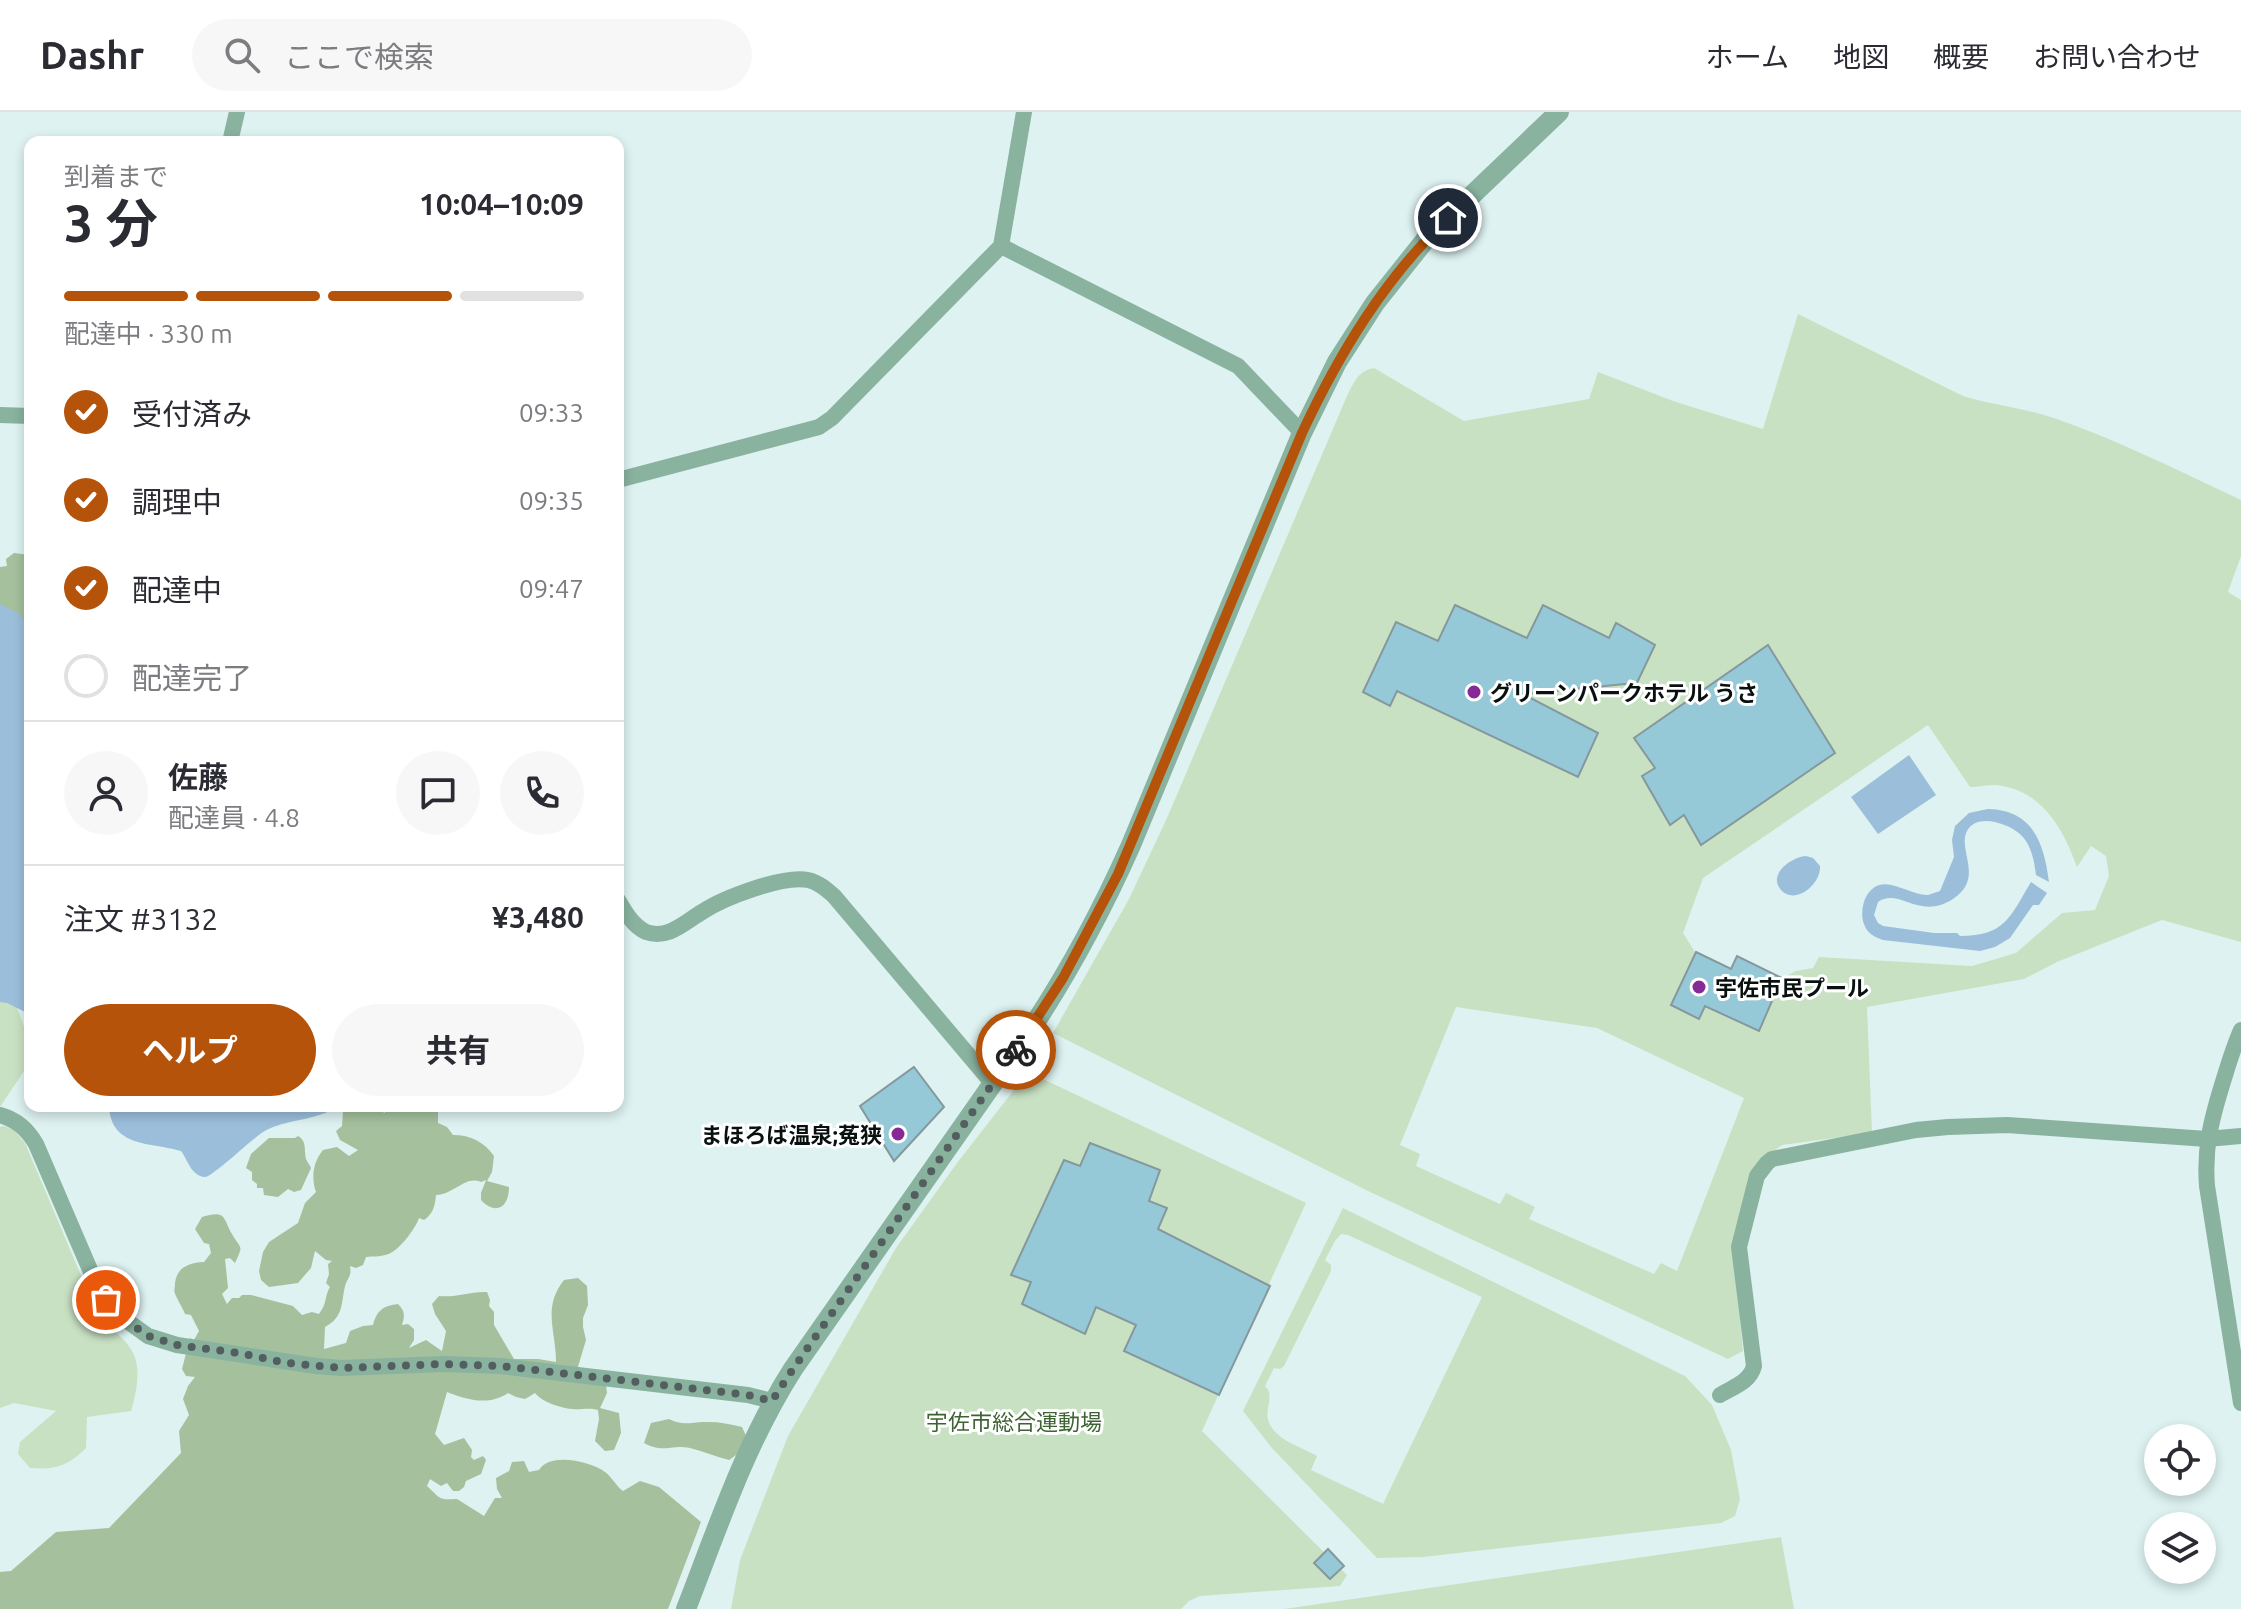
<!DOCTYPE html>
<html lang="ja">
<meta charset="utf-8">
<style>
:root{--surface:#fff;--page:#f7f7f7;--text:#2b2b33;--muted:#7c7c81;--line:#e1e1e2;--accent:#b45309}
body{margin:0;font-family:Ubuntu,"Noto Sans JP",sans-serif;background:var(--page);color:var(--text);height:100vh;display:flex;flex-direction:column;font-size:30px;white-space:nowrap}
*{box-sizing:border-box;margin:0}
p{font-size:26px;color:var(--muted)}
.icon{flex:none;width:44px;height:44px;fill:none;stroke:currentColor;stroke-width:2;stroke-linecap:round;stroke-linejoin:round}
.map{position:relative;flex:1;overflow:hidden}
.panel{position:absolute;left:24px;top:24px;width:600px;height:976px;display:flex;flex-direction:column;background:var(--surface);border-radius:16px;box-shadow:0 4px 12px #0003}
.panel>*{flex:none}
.buttons{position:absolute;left:2144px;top:1312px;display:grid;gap:16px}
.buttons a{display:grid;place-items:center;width:72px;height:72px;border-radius:50%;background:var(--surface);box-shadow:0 4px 12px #0003;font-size:40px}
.pin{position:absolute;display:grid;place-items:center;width:68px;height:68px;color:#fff;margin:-34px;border:4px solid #fff;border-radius:50%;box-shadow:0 2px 8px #0007}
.courier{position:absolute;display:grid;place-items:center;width:80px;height:80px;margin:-40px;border:6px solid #b45309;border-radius:50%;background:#fff;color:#222;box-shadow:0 2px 10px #0007}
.head em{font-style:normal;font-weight:700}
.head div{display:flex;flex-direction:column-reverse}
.head{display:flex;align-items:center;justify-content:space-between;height:136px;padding:0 40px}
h1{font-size:52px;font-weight:700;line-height:60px}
.bar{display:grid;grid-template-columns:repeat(4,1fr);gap:12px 8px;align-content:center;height:96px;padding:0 40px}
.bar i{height:10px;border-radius:6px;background:var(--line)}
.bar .on{background:var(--accent)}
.bar p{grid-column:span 4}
.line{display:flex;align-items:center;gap:20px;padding:0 40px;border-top:2px solid var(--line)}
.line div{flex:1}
.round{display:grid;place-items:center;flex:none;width:84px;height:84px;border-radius:42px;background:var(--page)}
ol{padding:0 40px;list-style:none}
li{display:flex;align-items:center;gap:24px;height:88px}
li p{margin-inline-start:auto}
li .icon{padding:8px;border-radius:50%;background:var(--accent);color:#fff;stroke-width:4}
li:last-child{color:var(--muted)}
li i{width:44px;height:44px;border:4px solid var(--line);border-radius:50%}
.action{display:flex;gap:16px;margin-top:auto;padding:16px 40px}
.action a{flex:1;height:92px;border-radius:48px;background:var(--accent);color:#fff;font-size:32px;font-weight:700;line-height:92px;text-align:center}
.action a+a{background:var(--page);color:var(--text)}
header{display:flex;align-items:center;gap:48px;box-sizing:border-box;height:112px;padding:0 40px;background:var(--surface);border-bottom:2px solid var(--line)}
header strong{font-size:38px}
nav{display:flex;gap:44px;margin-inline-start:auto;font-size:28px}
.search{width:560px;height:72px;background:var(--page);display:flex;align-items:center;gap:20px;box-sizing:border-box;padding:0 28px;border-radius:44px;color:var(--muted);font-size:30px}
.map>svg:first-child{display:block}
.green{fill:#c9e1c3;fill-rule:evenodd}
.forest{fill:#a4c09d}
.water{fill:#9bbedb}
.building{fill:#96c9d7;stroke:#85989d;stroke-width:2}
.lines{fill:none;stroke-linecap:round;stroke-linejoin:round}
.minor{stroke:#89b29f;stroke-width:16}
.tertiary{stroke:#89b29f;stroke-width:20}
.done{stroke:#535f5f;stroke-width:8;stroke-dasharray:0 14.4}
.route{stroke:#b45309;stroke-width:10}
.poi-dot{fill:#852a97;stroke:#fff;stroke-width:3}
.labels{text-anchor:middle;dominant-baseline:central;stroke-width:6;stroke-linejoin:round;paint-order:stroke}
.poi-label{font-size:22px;font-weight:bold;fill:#091010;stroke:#fff;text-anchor:start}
.park-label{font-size:22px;fill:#3d6333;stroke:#fff}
</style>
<header>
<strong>Dashr</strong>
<div class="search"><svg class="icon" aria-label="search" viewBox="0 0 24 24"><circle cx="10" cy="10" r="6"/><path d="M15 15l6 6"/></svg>ここで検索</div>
<nav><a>ホーム</a><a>地図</a><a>概要</a><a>お問い合わせ</a></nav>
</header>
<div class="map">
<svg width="2241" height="1497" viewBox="0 0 2241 1497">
<rect width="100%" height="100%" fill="#ddf2f1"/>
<g class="green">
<path d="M 1798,202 L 1963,284 C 1993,293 2024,296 2054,306 C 2118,328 2179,359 2241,388 L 2241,444 L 2228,480 L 2241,488 L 2241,830 L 2162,808 L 2057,850 L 2024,867 L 1867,895 L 1872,1021 L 1782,1033 L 1762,1048 L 1734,1138 L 1743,1239 L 1728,1247 L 1368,1079 L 1053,921 L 1129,787 L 1167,706 L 1347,284 C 1354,270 1358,259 1374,256 L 1464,309 L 1589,287 L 1598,260 L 1673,289 L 1763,317 ZM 1928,613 L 1970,675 C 1978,675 1987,673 1996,673 C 2042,678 2063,716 2077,755 L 2091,734 L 2106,744 L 2109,764 L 2095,798 L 2062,801 L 2016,841 L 1972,854 L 1819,845 L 1813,856 L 1796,859 L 1782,866 L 1737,844 L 1731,857 L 1695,840 L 1683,821 L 1703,766 ZM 1456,895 L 1597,916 L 1744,986 L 1677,1159 L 1661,1151 L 1654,1162 L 1529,1107 L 1535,1095 L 1506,1081 L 1500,1092 L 1416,1054 L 1420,1042 L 1400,1033 Z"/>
<path d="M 0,879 L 11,881 C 20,903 30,925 30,950 L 0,995 Z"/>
<path d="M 1028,960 L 1306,1091 L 1202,1319 L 1347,1463 L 1340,1474 L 1200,1484 L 1189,1489 L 1181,1497 L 731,1497 L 740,1448 L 788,1324 L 896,1136 L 957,1051 Z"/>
<path d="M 4,1014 L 14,1018 L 25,1031 L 99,1206 C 110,1216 128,1228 134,1243 C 141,1259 136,1283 131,1299 L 87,1305 L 86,1336 C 68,1354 55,1358 30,1356 L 18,1342 L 20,1330 L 56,1299 L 14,1291 L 0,1296 L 0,1015 Z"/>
<path d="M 1343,1096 L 1685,1264 L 1712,1293 L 1731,1338 L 1740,1387 L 1735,1404 L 1721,1411 L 1423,1445 L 1377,1446 L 1271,1335 L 1243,1299 ZM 1341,1122 L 1348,1123 L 1482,1185 L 1383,1392 L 1311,1358 L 1317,1344 C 1303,1336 1282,1330 1272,1316 C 1260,1300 1277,1285 1265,1274 L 1274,1256 L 1280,1257 L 1284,1254 L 1331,1159 L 1331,1153 L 1325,1148 L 1335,1129 Z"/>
<path d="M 1781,1425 L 1794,1497 L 1284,1497 Z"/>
</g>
<g class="forest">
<path d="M 14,441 L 30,443 L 30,549 L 0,499 L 0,455 L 7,454 L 6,447 Z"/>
<path d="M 352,994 L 370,994 L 385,1001 L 384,994 L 438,994 L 438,1011 L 447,1015 L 453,1023 C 471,1023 484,1030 494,1044 L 492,1060 L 487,1069 L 509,1075 C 509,1095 496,1104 481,1088 L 481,1081 L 486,1068 L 481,1070 C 465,1063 455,1082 436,1083 C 435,1094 433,1102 424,1108 L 419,1106 C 416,1116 397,1142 385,1143 C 379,1145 373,1144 366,1145 L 363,1153 L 356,1156 L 350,1154 C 352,1164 348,1165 345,1174 C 341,1191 344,1205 325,1215 L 324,1237 L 346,1231 L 350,1219 L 363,1214 L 373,1213 C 377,1198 383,1194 398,1192 C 405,1199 405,1204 402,1213 L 408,1212 L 414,1217 L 414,1228 L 409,1236 L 426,1228 L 442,1239 L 446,1219 L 435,1202 L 432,1192 L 439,1184 C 456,1186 470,1179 487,1180 L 490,1188 L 489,1194 L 494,1200 L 494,1213 L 514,1247 L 538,1247 L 556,1250 C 556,1218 542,1196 564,1168 L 578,1166 L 587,1174 L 588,1193 L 583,1206 L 583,1215 L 586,1228 L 577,1258 L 605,1266 L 607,1281 L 600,1296 L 619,1301 L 621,1321 L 614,1338 L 605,1339 L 595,1329 L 599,1307 L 598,1298 C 588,1295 582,1298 572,1297 C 560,1296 542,1290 535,1281 L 525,1287 L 516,1285 L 508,1281 C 489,1294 467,1288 447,1280 L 435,1322 L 444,1333 L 464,1326 L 472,1338 L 471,1345 L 474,1348 L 483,1344 L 486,1348 L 481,1362 L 466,1369 L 464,1375 L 459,1379 L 453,1379 L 447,1371 L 441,1374 L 430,1367 L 427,1374 C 441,1387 438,1388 457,1387 L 484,1404 L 495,1386 L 502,1386 L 497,1377 L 496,1366 L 509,1359 L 512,1350 L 524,1349 L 529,1360 L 539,1358 C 550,1340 590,1349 605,1360 C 612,1365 616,1374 623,1379 L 640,1369 L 659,1375 L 701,1410 L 668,1497 L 0,1497 L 0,1460 L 11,1459 L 56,1420 L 109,1416 L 181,1341 L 179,1319 L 189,1303 L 183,1287 L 188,1274 L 195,1265 L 186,1264 L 182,1257 L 190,1226 L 194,1228 L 199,1219 L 191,1203 L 185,1202 C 183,1196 179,1191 176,1184 C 173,1178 175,1178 175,1171 C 177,1155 189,1151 204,1150 L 211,1141 L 209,1132 L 204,1131 L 195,1117 L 202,1105 C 227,1097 223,1107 232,1122 C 241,1138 244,1132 235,1151 L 230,1146 L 225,1147 L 228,1176 L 222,1182 L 227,1192 L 232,1186 L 239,1186 L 242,1183 L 251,1183 L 293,1194 L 302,1203 L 312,1200 L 319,1202 C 328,1190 324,1185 330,1175 L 326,1171 L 329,1162 L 328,1152 L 332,1149 L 326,1148 L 315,1139 L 311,1156 L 298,1171 L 269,1175 L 261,1168 L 259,1159 L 263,1140 L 269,1130 L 298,1111 L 305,1091 L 316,1080 C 311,1066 313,1050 323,1038 L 337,1035 L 349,1044 L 358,1038 L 340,1028 L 336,1019 L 342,1014 L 343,1000 Z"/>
<path d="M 298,1024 C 307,1029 304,1038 306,1047 C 307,1050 310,1053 311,1056 L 301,1078 L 294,1080 L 288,1077 L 278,1085 L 264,1083 L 263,1076 L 257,1076 L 257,1072 L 252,1068 L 252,1060 L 246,1056 L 251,1042 L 269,1026 L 295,1026 Z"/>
<path d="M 669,1307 C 684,1315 692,1309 708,1310 C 720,1310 730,1312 742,1315 L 747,1326 L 739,1341 L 729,1348 C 716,1345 703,1339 690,1336 C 669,1332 665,1342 644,1331 L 651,1311 Z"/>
</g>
<g class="water">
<path d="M 0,492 L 20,502 L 30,522 L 30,905 L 29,902 L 7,891 L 0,890 Z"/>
<path d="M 1909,643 L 1936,683 L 1878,722 L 1851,685 Z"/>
<path d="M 1988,697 C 2033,698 2044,731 2049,770 L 2036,763 C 2034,749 2032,734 2021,723 C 2010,712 1977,700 1967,719 C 1957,738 1985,766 1953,787 C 1919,809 1899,775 1878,790 L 1874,803 L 1878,811 L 1883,814 L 1934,821 L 1957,821 L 1960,824 C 2005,824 2010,805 2031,770 L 2047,781 L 2039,793 L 2033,793 L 2010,826 L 1995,835 L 1980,839 L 1883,828 C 1874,825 1867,821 1864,812 C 1861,805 1862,795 1865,787 C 1880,756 1907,784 1928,783 C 1932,782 1936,780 1940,779 L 1954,745 L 1952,728 L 1955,714 L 1969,701 Z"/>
<path d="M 1806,744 L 1813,746 L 1820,754 C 1821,774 1794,793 1781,778 C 1767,762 1792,745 1806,744 Z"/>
<path d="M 109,994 L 338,994 C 315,1010 287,1006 263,1020 C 252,1027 211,1066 205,1065 C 191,1064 188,1048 181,1039 C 151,1030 111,1036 109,994 Z"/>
</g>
<g class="building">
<path d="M 1455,493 L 1527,526 L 1543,493 L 1609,526 L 1616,511 L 1655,533 L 1634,577 L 1625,572 L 1523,582 L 1598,621 L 1578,665 L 1397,579 L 1390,594 L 1363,580 L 1396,510 L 1438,529 Z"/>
<path d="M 1768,533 L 1835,641 L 1701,733 L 1684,703 L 1670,713 L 1642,664 L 1655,656 L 1634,626 Z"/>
<path d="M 1696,840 L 1731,857 L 1737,844 L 1782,866 L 1759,919 L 1705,894 L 1699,907 L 1671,893 Z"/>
<path d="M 914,955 L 944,995 L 894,1049 L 860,994 Z"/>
<path d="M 1090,1031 L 1160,1058 L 1149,1089 L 1167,1096 L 1158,1117 L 1270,1174 L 1219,1283 L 1124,1239 L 1136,1213 L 1096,1195 L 1085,1222 L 1022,1192 L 1031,1170 L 1011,1163 L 1064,1048 L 1080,1054 Z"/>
<path d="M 1328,1437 L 1344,1454 L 1330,1467 L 1314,1451 Z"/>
</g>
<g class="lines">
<g class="minor">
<path d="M 230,30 L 237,0"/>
<path d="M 1001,134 L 1238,254 L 1302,321"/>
<path d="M 0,303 L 30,304"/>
<path d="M 618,368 L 819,315 L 832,306 L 1001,134 L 1024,0"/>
<path d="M 618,788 C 625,800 633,814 646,820 C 668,828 685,810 702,800 C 723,786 783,763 808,768 C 818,770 826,777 834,784 L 993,972"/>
<path d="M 2241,918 C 2233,936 2228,954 2222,973 C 2211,1009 2204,1036 2207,1074 L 2241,1291"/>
<path d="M 0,1003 C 17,1008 27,1017 36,1032 L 97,1174 L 119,1203 L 148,1224 L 177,1233 L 316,1254 L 341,1256 L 444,1252 L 501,1254 L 748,1283 L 772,1289"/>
<path d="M 1720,1283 C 1733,1275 1750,1270 1754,1254 L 1739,1135 L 1757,1064 L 1767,1051 L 1772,1047 L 1916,1018 L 1948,1015 L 2007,1013 L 2207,1027 L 2241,1024"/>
</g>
<path class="tertiary" d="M 686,1497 C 718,1415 745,1332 793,1257 L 1033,914 C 1071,856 1103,796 1131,733 L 1302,321 L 1337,250 L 1375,191 L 1426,127 L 1559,0"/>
</g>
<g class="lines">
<path class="done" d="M 106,1188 L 119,1203 L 148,1224 L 177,1233 L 239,1241 L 287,1251 L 341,1256 L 444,1252 L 501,1254 L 748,1283 L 772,1289 L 793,1257 L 1016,938"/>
<path class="route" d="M 1016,938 L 1063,866 L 1118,762 L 1302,321 C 1339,242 1384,167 1448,106"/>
</g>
<g class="poi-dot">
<circle cx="1474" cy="580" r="8"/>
<circle cx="1699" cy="875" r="8"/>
<circle cx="898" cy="1022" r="8"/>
</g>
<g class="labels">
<g class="poi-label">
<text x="1490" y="580">グリーンパークホテル うさ</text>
<text x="1715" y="875">宇佐市民プール</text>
<text x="882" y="1022" text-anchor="end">まほろば温泉;菟狭</text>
</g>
<g class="park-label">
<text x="1014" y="1309">宇佐市総合運動場</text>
</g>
</g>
</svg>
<div class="buttons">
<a><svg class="icon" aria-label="locate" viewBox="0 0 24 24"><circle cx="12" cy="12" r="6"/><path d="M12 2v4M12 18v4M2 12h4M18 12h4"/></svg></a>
<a><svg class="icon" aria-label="layers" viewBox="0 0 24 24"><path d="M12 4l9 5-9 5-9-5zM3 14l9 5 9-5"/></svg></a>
</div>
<div class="pin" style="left:106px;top:1188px;background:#ea580c"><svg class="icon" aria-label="bag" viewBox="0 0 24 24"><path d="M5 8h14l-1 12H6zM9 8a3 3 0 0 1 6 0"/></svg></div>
<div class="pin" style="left:1448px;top:106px;background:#1f2937"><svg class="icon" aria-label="home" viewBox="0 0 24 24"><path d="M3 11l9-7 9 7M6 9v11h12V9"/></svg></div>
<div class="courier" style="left:1016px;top:938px"><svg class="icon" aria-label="bike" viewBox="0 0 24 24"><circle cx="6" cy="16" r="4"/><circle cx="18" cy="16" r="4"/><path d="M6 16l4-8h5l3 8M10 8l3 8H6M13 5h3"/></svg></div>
<section class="panel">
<div class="head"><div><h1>3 分</h1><p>到着まで</p></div><em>10:04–10:09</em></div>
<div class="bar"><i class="on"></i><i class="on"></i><i class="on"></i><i></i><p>配達中 · 330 m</p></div>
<ol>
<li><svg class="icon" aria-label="check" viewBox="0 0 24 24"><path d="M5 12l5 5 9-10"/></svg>受付済み<p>09:33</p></li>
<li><svg class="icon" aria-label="check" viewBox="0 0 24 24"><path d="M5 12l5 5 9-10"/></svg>調理中<p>09:35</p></li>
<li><svg class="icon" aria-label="check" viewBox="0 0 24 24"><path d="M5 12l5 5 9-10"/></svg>配達中<p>09:47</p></li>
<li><i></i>配達完了</li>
</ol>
<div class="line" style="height:144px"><a class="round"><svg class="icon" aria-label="person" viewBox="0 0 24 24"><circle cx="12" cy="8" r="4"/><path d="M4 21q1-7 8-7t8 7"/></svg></a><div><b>佐藤</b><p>配達員 · 4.8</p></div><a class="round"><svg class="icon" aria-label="chat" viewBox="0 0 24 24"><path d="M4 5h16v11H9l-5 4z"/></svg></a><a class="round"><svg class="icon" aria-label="phone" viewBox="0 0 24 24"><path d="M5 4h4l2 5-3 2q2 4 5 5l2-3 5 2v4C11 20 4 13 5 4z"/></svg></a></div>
<div class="line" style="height:104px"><div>注文 #3132</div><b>¥3,480</b></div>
<div class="action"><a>ヘルプ</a><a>共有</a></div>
</section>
</div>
